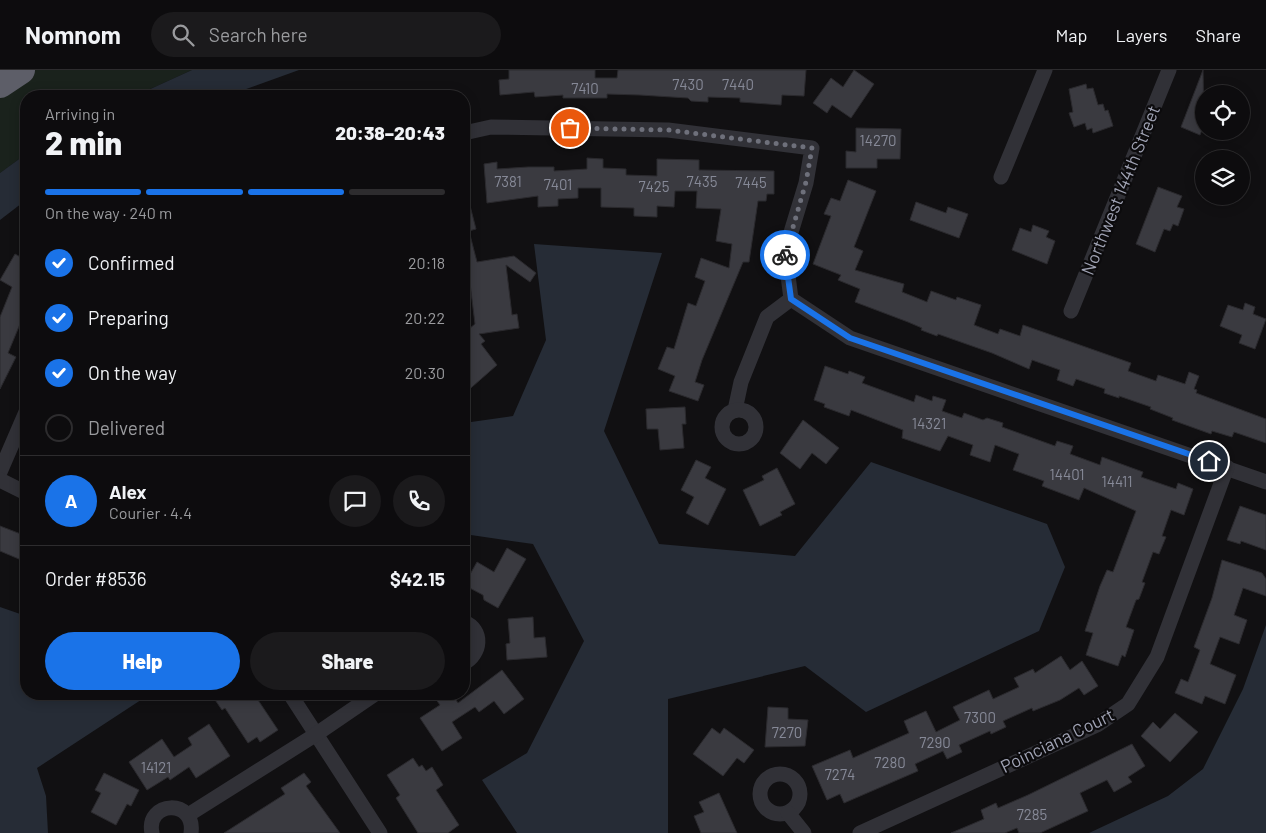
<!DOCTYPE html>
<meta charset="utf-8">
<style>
:root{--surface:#0d0c0e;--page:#1b1a1c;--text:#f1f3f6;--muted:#9a9b9e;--line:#2d2c2e;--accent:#1a73e8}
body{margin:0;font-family:Barlow,sans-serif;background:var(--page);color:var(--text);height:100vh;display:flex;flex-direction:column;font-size:19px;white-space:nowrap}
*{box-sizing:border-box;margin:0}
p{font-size:16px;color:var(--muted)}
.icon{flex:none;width:28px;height:28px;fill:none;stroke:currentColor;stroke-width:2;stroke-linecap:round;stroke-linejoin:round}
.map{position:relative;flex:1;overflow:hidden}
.panel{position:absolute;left:20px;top:20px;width:450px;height:610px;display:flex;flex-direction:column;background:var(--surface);border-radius:20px;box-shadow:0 2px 12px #0003,0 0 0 1px var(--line)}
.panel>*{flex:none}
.fabs{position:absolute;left:1195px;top:15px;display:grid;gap:10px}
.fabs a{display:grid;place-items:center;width:55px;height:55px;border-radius:50%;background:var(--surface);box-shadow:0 2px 12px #0003,0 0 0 1px var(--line);font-size:25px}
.pin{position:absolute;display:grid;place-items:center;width:42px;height:42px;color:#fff;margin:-21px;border:2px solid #fff;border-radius:50%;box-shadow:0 1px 5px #0007}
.courier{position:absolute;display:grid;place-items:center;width:50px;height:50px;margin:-25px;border:4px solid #1a73e8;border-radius:50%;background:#fff;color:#222;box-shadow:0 1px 6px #0007}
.headline em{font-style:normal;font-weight:800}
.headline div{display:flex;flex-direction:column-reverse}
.headline{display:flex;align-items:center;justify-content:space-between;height:85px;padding:0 25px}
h1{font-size:32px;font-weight:800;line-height:38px}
.bar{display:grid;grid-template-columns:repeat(4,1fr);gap:8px 5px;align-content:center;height:60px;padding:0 25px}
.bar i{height:6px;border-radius:4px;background:var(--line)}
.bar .on{background:var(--accent)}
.bar p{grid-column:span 4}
.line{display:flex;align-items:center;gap:12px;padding:0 25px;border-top:1px solid var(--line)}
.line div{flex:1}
.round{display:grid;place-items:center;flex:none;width:52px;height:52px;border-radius:26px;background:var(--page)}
ol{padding:0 25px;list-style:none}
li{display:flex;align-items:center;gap:15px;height:55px}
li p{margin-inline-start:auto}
li .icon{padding:5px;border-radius:50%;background:var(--accent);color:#fff;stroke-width:4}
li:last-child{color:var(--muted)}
li i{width:28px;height:28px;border:2px solid var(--line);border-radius:50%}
.action{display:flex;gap:10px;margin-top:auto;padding:10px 25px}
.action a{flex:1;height:58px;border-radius:30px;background:var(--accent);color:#fff;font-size:20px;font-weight:800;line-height:58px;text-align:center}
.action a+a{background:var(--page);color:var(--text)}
header{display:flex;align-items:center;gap:30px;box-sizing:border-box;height:70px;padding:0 25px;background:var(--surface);border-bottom:1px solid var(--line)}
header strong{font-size:24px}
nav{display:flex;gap:28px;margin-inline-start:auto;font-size:18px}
.search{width:350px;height:45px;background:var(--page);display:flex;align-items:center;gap:12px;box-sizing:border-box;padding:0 18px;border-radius:28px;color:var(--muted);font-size:19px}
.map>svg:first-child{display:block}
.green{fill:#1a221c}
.water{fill:#262c36}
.building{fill:#3a3a40;stroke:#2b2a2e}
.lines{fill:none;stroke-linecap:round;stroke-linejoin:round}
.street{stroke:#313137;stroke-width:15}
.highway{stroke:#5d5e68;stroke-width:28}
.done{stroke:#6e707b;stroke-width:5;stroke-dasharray:0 9}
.route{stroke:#1a73e8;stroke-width:6}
.labels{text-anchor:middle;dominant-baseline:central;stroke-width:4.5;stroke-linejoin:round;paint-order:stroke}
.number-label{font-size:15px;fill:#868997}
.street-label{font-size:18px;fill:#a0a3b4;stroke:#0c0b0d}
</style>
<header>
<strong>Nomnom</strong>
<div class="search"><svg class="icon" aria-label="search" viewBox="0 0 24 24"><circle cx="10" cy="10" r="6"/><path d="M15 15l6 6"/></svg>Search here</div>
<nav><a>Map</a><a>Layers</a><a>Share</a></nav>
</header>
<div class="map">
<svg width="1266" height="763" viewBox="0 0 1266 763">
<rect width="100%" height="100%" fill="#111012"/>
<path class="green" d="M 35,0 L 192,0 L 135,26 L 26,26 L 26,84 L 0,103 L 0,25 Z"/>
<g class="water">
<path d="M 192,0 L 299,0 L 227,26 L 135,26 Z"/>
<path d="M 26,84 L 26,130 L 0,150 L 0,103 Z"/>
<path d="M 534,174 L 662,183 L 604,361 L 659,474 L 795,486 L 871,392 L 1047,454 L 1065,497 L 1039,561 L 866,642 L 805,596 L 668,629 L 668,763 L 517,763 L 482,710 L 527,683 L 584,571 L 533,474 L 464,464 L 464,353 L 513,346 L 546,270 Z"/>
<path d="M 0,537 L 26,546 L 26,624 L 150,624 L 37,698 L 46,726 L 48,763 L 0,763 Z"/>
<path d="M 1266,555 L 1266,763 L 1089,763 L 1168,726 L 1203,699 L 1243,619 Z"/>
</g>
<g class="building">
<path d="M 509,0 L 595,0 L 595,8 L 617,8 L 618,0 L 806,0 L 804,26 L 782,25 L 781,35 L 740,32 L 740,28 L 708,27 L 708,32 L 691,31 L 688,28 L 640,25 L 607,24 L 607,28 L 563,28 L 563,25 L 535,27 L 534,22 L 500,25 L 499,10 L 509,9 Z"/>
<path d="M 854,0 L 874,14 L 851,48 L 832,35 L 827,43 L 813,33 L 831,8 L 843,17 Z"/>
<path d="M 1203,0 L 1204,55 L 1200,65 L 1181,57 Z"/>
<path d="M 1086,14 L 1087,19 L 1093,18 L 1098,35 L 1103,34 L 1105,41 L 1108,40 L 1113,56 L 1093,63 L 1092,58 L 1087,60 L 1085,53 L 1074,57 L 1069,43 L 1073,42 L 1069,19 Z"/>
<path d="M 856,58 L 901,59 L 900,89 L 877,89 L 877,98 L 846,98 L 846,81 L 856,82 Z"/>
<path d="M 587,88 L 603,89 L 603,98 L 626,99 L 626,105 L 657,106 L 657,89 L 699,90 L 699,100 L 774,101 L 774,124 L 767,124 L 766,131 L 758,131 L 749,192 L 743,192 L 702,290 L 695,312 L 704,315 L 698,331 L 669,321 L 675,306 L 658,299 L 667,277 L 674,279 L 688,233 L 696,236 L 705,211 L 695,207 L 701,188 L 729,198 L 732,174 L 716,171 L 721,139 L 696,138 L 697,121 L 675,121 L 674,137 L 657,136 L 657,147 L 634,146 L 634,138 L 601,137 L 601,118 L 578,118 L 578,128 L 558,129 L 558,136 L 538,137 L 538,126 L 487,133 L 484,94 L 497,92 L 497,99 L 528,97 L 554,97 L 554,101 L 587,99 Z"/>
<path d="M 848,110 L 876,121 L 854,177 L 863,181 L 855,200 L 904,214 L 902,222 L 927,232 L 931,221 L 956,230 L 957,227 L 981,235 L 974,255 L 998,264 L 1000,259 L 1020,266 L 1023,255 L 1131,293 L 1128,301 L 1156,311 L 1158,305 L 1185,314 L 1189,302 L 1199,306 L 1194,319 L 1197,320 L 1196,323 L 1266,349 L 1266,373 L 1234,362 L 1232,367 L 1212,361 L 1211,364 L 1172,350 L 1173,348 L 1150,339 L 1151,337 L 1119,326 L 1119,328 L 1104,323 L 1105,319 L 1076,309 L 1073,316 L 1057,310 L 1060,300 L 1032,290 L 1029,299 L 992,283 L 938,264 L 937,266 L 921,260 L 922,258 L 908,252 L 855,232 L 860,219 L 838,210 L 841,205 L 813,194 L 831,146 L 824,144 L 831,128 L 840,131 Z"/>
<path d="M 1158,117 L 1182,126 L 1177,137 L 1184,139 L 1178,156 L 1173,154 L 1170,161 L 1164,159 L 1155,182 L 1136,174 Z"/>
<path d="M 464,128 L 468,128 L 476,159 L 469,161 L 477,192 L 514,186 L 536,203 L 530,212 L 506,195 L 512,245 L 517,244 L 519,258 L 479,264 L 485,271 L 481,274 L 497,295 L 464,324 L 464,263 L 475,254 L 470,213 L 467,213 L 464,191 Z"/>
<path d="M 916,132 L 946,143 L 948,137 L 968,144 L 959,168 L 910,150 Z"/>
<path d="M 1033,155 L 1049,161 L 1046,167 L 1055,171 L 1047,194 L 1012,180 L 1020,158 L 1031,162 Z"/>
<path d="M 15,184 L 26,190 L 26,257 L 20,254 L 8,283 L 16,287 L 0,319 L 0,247 L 12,217 L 0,210 Z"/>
<path d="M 1245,233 L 1255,237 L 1253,244 L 1266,249 L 1255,279 L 1239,273 L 1242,265 L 1220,256 L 1228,235 L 1243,240 Z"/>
<path d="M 825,296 L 848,304 L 849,301 L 865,307 L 862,313 L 914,332 L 916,325 L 932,331 L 933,326 L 946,330 L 942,341 L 962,348 L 964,343 L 983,350 L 987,348 L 1003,353 L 1002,357 L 1055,376 L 1057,371 L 1073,376 L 1070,384 L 1100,395 L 1102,387 L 1143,402 L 1141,407 L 1176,419 L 1178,413 L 1193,419 L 1184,445 L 1171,440 L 1162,466 L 1166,467 L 1159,484 L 1153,482 L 1142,512 L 1145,513 L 1139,529 L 1136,530 L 1126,557 L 1134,560 L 1125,587 L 1122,585 L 1118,596 L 1086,585 L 1093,563 L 1085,561 L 1100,516 L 1107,500 L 1113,502 L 1136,441 L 1084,418 L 1079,430 L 1042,416 L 1044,411 L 1013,400 L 1019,384 L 995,375 L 990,392 L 970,385 L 973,375 L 948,366 L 940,381 L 902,368 L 903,360 L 851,340 L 849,346 L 824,337 L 825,334 L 814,330 Z"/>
<path d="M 685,337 L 686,354 L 682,354 L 684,378 L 660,380 L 658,359 L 647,359 L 646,339 Z"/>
<path d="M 803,350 L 839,378 L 826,394 L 812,383 L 800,399 L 780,383 Z"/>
<path d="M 696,390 L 711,397 L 705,408 L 726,419 L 708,455 L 686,443 L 694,427 L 681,420 Z"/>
<path d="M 777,398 L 795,434 L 780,442 L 782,445 L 760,456 L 743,420 L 764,410 L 762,406 Z"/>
<path d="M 1240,436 L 1266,445 L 1266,480 L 1241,471 L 1240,474 L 1227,470 Z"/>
<path d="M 0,456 L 26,466 L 26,492 L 0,481 Z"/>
<path d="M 507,478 L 526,489 L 498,538 L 484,530 L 483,525 L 464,515 L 477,492 L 494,502 Z"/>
<path d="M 1222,490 L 1262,503 L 1266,509 L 1266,526 L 1243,518 L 1234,545 L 1247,550 L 1239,574 L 1220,567 L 1210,594 L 1236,605 L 1225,634 L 1205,626 L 1202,634 L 1175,623 L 1181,609 L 1188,612 L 1200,580 L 1194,577 L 1212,528 Z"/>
<path d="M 533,547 L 534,568 L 545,567 L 547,587 L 507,590 L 506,574 L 510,573 L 508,549 Z"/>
<path d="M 1061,586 L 1070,600 L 1082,591 L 1098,616 L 1084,625 L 1079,618 L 1060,630 L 1033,641 L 1032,638 L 1003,651 L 1006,657 L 991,664 L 990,661 L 959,675 L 962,682 L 947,689 L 943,681 L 915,694 L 918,701 L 844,733 L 840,724 L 827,730 L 812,696 L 850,680 L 853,688 L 909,663 L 904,651 L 926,641 L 936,662 L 960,650 L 953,637 L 989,620 L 993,629 L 1019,617 L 1014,608 L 1033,599 L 1035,603 Z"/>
<path d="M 502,600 L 524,629 L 504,644 L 494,631 L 479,642 L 475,637 L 452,652 L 462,668 L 442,681 L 420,648 L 440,635 L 435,628 L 441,624 L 452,624 L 458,633 Z"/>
<path d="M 211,624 L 254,624 L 278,660 L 260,672 L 257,667 L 248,673 L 225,638 L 222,640 Z"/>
<path d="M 768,637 L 788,638 L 788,649 L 808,650 L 805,676 L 765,677 Z"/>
<path d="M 1175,643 L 1198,662 L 1170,692 L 1141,666 L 1153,652 L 1160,659 Z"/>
<path d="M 209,654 L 230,686 L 196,708 L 189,697 L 170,710 L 168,707 L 147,720 L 129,692 L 162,669 L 174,687 L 192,675 L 188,668 Z"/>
<path d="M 712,658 L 720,664 L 724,658 L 754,680 L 744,693 L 737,688 L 723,706 L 693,684 Z"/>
<path d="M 1132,674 L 1145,696 L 1128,707 L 1132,712 L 1114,722 L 1107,710 L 1080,723 L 1088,741 L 1040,763 L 1019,763 L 1017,758 L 1005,763 L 951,763 L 984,749 L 981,740 L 996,733 L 998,738 L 1028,725 Z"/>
<path d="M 413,688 L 419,697 L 422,695 L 426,701 L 432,697 L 443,715 L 436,720 L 459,755 L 448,763 L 418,763 L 396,728 L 400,725 L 387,705 Z"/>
<path d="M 104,703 L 139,720 L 131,736 L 127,734 L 116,755 L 91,742 L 101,723 L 95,720 Z"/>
<path d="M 304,703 L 311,712 L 306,716 L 340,763 L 224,763 L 285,724 L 281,718 Z"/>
<path d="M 719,723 L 737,763 L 701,763 L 694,746 L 704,742 L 699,732 Z"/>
</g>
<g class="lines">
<g class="street">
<path d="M 464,63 L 491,57 L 668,60 L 812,78 L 806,113 L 785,182 L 791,229 L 850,268 L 1266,412"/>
<path d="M 1001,107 L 1045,0"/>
<path d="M 1071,241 L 1169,0"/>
<path d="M 735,340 L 741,312 L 767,247 L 791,229"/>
<circle cx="739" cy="357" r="17"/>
<path d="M 0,402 L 26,342"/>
<path d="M 0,410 L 26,423"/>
<path d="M 464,552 C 484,560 481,584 464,593"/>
<path d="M 290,624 L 380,763"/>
<circle cx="780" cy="724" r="20"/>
<path d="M 788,743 L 804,763"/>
<path d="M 188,745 L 315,665 L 375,624"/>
<path d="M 152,763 C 145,731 196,728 191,763"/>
<path d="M 860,763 L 1097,655 L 1128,634 L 1157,587 L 1227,397"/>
</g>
<path class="highway" d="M 0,14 L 21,0"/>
</g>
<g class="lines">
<path class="done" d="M 570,58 L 668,60 L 812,78 L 806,112 L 785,185"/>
<path class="route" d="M 785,185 L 791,229 L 850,268 L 1209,391"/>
</g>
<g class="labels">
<g class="number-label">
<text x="688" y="14">7430</text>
<text x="738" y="14">7440</text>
<text x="585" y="18">7410</text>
<text x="878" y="70">14270</text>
<text x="508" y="111">7381</text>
<text x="702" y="111">7435</text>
<text x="751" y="112">7445</text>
<text x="558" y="114">7401</text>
<text x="654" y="116">7425</text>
<text x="929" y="353">14321</text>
<text x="1067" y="404">14401</text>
<text x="1117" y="411">14411</text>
<text x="980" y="647">7300</text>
<text x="787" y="662">7270</text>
<text x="935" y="672">7290</text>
<text x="890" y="692">7280</text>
<text x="156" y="697">14121</text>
<text x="840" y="704">7274</text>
<text x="1032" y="744">7285</text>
</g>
<g class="street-label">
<text transform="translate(1120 120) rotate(-68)">Northwest 144th Street</text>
<text transform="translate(1057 670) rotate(-26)">Poinciana Court</text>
</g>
</g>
</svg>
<div class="fabs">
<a><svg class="icon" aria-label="locate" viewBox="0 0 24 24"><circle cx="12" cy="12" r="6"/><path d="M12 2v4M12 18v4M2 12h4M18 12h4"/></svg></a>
<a><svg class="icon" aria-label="layers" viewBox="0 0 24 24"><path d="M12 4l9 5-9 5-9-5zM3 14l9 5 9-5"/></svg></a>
</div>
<div class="pin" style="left:570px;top:58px;background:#ea580c"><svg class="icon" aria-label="bag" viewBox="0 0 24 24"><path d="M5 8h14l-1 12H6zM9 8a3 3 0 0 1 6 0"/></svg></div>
<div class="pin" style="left:1209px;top:391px;background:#1f2937"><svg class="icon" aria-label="home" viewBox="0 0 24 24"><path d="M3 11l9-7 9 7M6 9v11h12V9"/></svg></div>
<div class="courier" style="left:785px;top:185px"><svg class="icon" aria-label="bike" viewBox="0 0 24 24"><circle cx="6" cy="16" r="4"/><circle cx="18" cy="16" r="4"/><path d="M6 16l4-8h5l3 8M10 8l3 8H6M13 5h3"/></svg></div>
<section class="panel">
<div class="headline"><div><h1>2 min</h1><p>Arriving in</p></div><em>20:38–20:43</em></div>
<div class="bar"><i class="on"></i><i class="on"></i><i class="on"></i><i></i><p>On the way · 240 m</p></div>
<ol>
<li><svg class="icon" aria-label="check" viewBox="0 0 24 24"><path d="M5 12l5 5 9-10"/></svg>Confirmed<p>20:18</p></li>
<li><svg class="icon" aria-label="check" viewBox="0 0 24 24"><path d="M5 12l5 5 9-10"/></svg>Preparing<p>20:22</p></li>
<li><svg class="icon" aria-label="check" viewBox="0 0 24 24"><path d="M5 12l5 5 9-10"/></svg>On the way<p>20:30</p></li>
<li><i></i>Delivered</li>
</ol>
<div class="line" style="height:90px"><b class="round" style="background:var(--accent);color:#fff">A</b><div><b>Alex</b><p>Courier · 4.4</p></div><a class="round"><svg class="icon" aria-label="chat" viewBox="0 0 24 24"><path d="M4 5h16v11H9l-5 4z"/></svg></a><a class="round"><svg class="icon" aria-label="phone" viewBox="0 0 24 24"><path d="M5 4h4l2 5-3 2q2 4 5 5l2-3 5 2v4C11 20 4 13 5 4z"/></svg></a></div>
<div class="line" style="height:65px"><div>Order #8536</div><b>$42.15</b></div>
<div class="action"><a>Help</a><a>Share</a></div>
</section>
</div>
